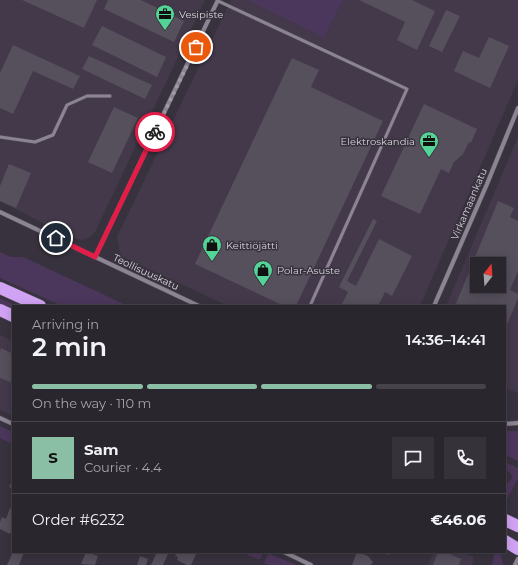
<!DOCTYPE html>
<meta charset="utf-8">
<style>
:root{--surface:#2a262e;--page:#36323a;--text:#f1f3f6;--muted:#a5a5aa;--line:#46434a;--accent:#8abfa5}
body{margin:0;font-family:Montserrat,sans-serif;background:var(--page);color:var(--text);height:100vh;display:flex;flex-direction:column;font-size:15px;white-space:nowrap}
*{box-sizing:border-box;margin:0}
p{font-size:13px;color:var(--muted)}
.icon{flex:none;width:22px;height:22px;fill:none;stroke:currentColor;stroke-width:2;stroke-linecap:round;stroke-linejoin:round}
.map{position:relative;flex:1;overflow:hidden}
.details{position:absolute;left:12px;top:305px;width:494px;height:248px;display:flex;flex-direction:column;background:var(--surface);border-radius:0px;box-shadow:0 2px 10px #0003,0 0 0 1px var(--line)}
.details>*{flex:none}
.needle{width:26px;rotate:17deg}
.controls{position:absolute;left:470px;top:257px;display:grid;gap:8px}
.controls a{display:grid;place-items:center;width:36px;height:36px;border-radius:0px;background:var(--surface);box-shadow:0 2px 10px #0003,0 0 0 1px var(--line);font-size:20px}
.pin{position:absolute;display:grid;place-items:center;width:34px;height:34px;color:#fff;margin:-17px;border:2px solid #fff;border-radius:50%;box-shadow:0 1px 4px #0007}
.courier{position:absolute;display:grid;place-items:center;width:40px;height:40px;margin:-20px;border:3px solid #e11d48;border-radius:50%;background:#fff;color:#222;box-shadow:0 1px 5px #0007}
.summary em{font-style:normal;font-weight:600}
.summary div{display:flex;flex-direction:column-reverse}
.summary{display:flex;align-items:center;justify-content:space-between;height:68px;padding:0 20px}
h1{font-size:26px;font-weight:600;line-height:30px}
.bar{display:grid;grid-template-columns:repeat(4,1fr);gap:6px 4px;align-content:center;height:48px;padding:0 20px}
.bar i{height:5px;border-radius:3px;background:var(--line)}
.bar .selected{background:var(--accent)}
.bar p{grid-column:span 4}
.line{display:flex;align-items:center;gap:10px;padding:0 20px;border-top:1px solid var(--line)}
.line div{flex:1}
.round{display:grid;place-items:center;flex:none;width:42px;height:42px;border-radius:0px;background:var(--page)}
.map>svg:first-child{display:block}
.built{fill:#43394b;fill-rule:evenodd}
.green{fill:#4c375c}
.building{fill:#564f5c;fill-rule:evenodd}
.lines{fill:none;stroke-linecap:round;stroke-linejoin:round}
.lane-casing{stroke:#534e58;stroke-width:4}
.street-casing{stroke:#534e58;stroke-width:5}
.highway-casing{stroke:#534e58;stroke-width:13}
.lane{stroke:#8c8492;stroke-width:3}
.street{stroke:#8c8492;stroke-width:4}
.highway{stroke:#d1a3f5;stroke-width:12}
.done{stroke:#9f9ba4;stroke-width:4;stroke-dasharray:0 7.2}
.route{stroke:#e11d48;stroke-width:5}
.labels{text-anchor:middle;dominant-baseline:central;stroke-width:3;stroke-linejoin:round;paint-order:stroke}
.poi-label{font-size:10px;fill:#d7d3db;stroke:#38323e;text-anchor:start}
.street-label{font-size:10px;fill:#d7d3db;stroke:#38323e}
</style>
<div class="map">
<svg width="518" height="565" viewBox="0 0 518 565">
<rect width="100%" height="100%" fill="#38323e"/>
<g class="built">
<path d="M 0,0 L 205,0 L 95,232 L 90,237 L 81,240 L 68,236 L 0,201 Z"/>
<path d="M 231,0 L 247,0 L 324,38 L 343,0 L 518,0 L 518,80 L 420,306 L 228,306 L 121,256 L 117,237 Z"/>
<path d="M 518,137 L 518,393 L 505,388 L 505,306 L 446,306 ZM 477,264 L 499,264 L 499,286 L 477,286 Z"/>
<path d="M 0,335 L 13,341 L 13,416 L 0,410 Z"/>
<path d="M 434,552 L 462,552 L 474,557 L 472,565 L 428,565 Z"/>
</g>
<g class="green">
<path d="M 247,0 L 343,0 L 324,38 Z"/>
<path d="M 0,252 L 11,257 L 23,257 L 128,306 L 62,306 L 0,278 Z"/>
<path d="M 0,298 L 17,306 L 13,306 L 13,310 L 0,304 Z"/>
<path d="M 0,426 L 13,432 L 13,443 L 10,443 L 0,438 Z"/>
<path d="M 505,431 L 518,431 L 518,461 L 505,455 Z"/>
<path d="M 505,462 L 518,468 L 518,478 L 505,503 L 505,490 L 508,482 L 511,480 L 512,476 L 505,467 Z"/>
<path d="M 241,552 L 263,552 L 260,559 L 258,559 Z"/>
<path d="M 494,552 L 498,552 L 501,555 L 503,565 L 492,565 Z"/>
<path d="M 268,554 L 270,554 L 297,565 L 269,565 L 264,563 Z"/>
</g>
<g class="building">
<path d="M 22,0 L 97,0 L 84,28 Z"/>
<path d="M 108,0 L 141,0 L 184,21 L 174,42 L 104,9 Z"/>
<path d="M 359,0 L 412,0 L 435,11 L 417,50 L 397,40 L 405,22 Z"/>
<path d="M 446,10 L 460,16 L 442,52 L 429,46 Z"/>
<path d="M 102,26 L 166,57 L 157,77 L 92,45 Z"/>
<path d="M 489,37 L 509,46 L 490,88 L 454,71 L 463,51 L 479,58 Z"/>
<path d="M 13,45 L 80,76 L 73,89 L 33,71 L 13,114 L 0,108 L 0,73 Z"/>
<path d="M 89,56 L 152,85 L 145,99 L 82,69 Z"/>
<path d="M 292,58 L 319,70 L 311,87 L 383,121 L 296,306 L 284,306 L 195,264 Z"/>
<path d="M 424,104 L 477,129 L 471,143 L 469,142 L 463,154 L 454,162 L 449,173 L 441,169 L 420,214 L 381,196 Z"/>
<path d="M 114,107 L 138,118 L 112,173 L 88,162 Z"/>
<path d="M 9,164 L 31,173 L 16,208 L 0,201 L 0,186 Z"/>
<path d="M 498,201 L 514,208 L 510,217 L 518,221 L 518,271 L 510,290 L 518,294 L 518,298 L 505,330 L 505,306 L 455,306 ZM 477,264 L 499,264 L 499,286 L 477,286 Z"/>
<path d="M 373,219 L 377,221 L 347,281 L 356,286 L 379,239 L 412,256 L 392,296 L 385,292 L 378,306 L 341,306 L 348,292 L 339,287 Z"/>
<path d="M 1,348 L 13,354 L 13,383 L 0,378 L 0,352 Z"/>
<path d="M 13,479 L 13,489 L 9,487 Z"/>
<path d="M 10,508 L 13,509 L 13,527 L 10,534 L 0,529 L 0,522 L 2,517 L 6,519 Z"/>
<path d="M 13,552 L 24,552 L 19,565 L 7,565 Z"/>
<path d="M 86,552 L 98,556 L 95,565 L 81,564 Z"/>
<path d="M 157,552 L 164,552 L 168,554 L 163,565 L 151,565 Z"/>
<path d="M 177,552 L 197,552 L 191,565 L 187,565 L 177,560 L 178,557 L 175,556 Z"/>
<path d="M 357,552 L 368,556 L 373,562 L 371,565 L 352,565 Z"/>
<path d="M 380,552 L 389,552 L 388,555 Z"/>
<path d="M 438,552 L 445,552 L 461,559 L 459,565 L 433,565 Z"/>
<path d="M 140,556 L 148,559 L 146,565 L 137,565 Z"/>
</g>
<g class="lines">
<defs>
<g id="lane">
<path d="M 218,1 L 407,89 L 310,306"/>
<path d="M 0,137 L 35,142 L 53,135 L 67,105 L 87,96 L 110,96"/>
</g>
<g id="street">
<path d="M 0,212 L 199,306"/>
<path d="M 95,257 L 218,0"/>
<path d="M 434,306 L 487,184 L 518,108"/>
<path d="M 0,418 L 13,424"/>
<path d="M 505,424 L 518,423"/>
<path d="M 284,552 L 311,565"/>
<path d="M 515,565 L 518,559"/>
</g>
<g id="highway">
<path d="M 0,288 L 40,306"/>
<path d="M 0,310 L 13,316"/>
<path d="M 505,520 L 518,526"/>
<path d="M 505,541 L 518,549"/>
</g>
</defs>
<use href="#lane" class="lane-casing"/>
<use href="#street" class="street-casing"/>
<use href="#highway" class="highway-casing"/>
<use href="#lane" class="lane"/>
<use href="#street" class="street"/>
<use href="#highway" class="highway"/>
</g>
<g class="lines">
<path class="done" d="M 155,132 L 196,47"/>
<path class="route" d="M 56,238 L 95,257 L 155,132"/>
</g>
<defs>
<symbol id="office-pin" viewBox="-11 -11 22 30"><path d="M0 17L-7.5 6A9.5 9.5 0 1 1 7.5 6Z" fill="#53d396" stroke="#38323e"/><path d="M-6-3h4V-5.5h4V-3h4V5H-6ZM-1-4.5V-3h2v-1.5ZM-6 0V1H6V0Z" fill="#111"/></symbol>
<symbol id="shop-pin" viewBox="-11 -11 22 30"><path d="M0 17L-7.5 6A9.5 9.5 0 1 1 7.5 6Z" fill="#53d396" stroke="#38323e"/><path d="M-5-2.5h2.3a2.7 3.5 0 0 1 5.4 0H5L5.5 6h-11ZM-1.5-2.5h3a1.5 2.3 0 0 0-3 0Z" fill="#111"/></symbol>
</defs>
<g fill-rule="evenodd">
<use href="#office-pin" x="154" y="3" width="22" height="30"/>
<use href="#office-pin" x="418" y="130" width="22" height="30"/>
<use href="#shop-pin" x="201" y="234" width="22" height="30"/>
<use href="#shop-pin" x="252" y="259" width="22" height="30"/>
</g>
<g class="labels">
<g class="poi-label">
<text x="179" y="14">Vesipiste</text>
<text x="415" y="141" text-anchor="end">Elektroskandia</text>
<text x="226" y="245">Keittiöjätti</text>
<text x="277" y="270">Polar-Asuste</text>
</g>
<g class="street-label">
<text transform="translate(469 204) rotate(-67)">Virkamaankatu</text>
<text transform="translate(146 272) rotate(25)">Teollisuuskatu</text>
</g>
</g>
</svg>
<div class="controls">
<a><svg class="needle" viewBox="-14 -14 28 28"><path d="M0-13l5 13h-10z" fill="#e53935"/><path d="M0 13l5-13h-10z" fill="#a5a5aa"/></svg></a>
</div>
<div class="pin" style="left:196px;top:47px;background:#ea580c"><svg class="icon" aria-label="bag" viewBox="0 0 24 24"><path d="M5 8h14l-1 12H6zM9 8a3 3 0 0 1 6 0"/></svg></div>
<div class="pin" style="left:56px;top:238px;background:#1f2937"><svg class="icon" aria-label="home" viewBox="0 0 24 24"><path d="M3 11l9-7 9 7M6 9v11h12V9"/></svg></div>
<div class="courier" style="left:155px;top:132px"><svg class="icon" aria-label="bike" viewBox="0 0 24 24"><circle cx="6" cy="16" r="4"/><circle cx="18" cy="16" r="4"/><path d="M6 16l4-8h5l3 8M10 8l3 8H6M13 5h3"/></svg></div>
<section class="details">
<div class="summary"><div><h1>2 min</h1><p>Arriving in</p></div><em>14:36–14:41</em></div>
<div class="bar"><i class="selected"></i><i class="selected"></i><i class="selected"></i><i></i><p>On the way · 110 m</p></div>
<div class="line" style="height:72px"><b class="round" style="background:var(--accent);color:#111">S</b><div><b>Sam</b><p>Courier · 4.4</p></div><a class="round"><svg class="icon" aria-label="chat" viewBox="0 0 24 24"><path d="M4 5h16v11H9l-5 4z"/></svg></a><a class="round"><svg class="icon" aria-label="phone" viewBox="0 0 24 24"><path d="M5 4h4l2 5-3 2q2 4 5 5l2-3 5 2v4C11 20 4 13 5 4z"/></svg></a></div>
<div class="line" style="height:52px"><div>Order #6232</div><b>€46.06</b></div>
</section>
</div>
